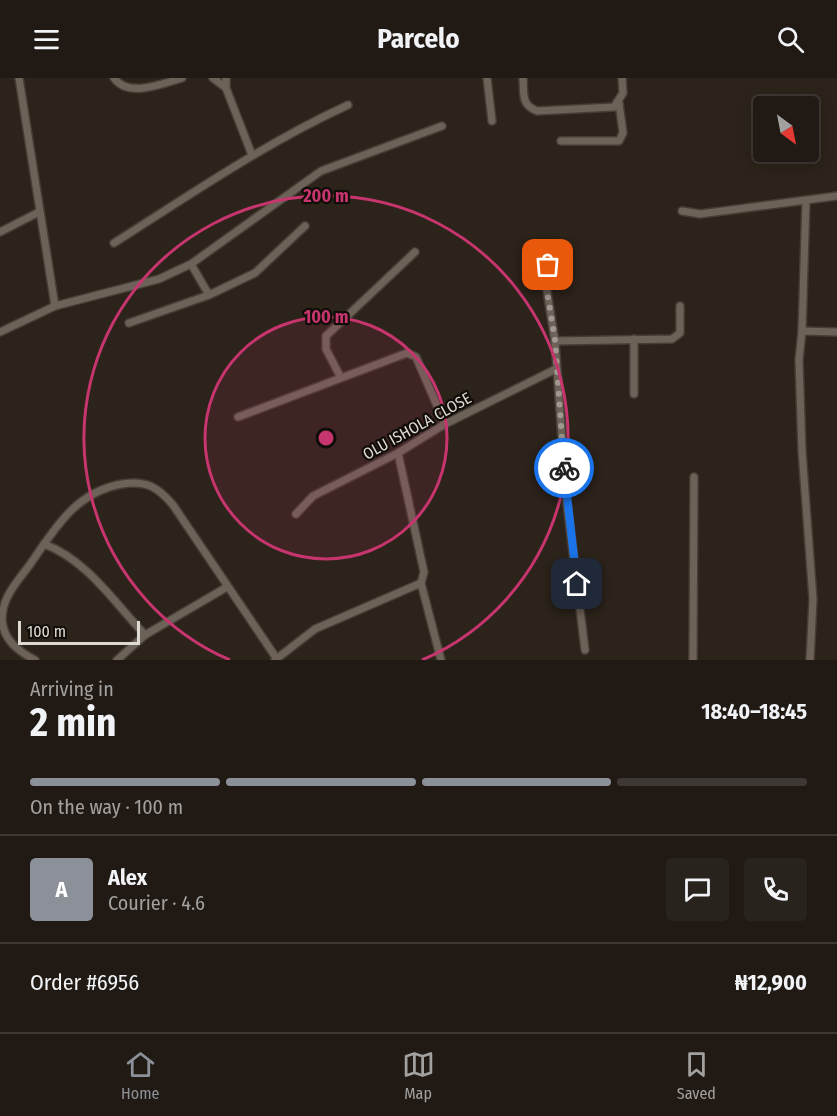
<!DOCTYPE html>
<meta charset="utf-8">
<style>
:root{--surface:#211a14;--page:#29231d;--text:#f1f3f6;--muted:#a2a1a0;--line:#3e3834;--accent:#8c9099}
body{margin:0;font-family:"Fira Sans Condensed",sans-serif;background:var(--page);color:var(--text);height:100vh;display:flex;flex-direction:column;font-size:22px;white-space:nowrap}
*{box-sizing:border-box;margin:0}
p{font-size:20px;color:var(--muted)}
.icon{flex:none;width:33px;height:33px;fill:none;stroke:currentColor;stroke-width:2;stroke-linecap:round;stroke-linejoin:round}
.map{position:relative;height:582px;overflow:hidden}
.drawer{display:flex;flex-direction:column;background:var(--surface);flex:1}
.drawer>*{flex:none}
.needle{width:39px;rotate:148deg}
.buttons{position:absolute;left:753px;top:18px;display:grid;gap:12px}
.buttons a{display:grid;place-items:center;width:66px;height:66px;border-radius:6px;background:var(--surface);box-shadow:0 3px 15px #0003,0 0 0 2px var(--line);font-size:30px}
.scale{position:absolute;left:18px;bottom:15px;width:122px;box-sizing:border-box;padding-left:6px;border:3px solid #dfd9d3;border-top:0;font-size:16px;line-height:21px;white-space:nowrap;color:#dfd9d3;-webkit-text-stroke:4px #110d09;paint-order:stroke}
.pin{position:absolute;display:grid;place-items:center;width:51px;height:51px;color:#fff;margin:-26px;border-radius:12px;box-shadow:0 3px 9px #0006}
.courier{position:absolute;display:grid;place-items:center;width:60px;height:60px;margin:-30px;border:4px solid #1a73e8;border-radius:50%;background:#fff;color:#222;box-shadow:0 2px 8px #0007}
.head em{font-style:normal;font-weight:700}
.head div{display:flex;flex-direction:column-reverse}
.head{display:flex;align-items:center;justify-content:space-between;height:102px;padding:0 30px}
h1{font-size:39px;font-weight:700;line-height:45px}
.bar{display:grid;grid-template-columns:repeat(4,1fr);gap:9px 6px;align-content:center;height:72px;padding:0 30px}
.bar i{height:8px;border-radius:4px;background:var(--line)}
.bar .selected{background:var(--accent)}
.bar p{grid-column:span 4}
.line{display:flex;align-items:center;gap:15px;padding:0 30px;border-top:2px solid var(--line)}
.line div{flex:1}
.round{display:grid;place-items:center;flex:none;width:63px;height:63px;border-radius:6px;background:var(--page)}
header{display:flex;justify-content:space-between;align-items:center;height:78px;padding:0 30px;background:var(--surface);font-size:27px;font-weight:700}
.tabs{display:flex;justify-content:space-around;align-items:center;height:84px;border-top:2px solid var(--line);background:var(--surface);font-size:16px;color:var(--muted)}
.tabs a{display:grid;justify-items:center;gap:3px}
.tabs .selected{color:var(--accent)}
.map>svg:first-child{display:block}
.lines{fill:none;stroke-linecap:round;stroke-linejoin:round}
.street-casing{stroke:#453d36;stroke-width:10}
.street{stroke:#6d6258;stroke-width:7}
.done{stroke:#a09992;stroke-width:6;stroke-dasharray:0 10.8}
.route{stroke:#1a73e8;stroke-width:8}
.ring{fill:none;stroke:#c6356d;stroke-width:3}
.labels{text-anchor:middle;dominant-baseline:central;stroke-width:4.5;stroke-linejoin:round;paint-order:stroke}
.street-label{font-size:16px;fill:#dfd9d3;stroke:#110d09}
.centre{fill:#c6356d;stroke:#110d09;stroke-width:3}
.ring-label{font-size:18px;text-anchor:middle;font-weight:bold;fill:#c6356d;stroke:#110d09;stroke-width:4.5;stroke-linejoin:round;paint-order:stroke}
</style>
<header><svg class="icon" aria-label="menu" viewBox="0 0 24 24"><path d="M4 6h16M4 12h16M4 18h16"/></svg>Parcelo<svg class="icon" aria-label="search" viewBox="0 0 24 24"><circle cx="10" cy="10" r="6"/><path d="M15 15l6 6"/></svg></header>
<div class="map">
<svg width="837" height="582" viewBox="0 0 837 582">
<rect width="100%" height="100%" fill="#2c231a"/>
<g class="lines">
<defs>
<g id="street">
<path d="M 19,0 L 55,228"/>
<path d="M 114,0 C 128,20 162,6 182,0"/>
<path d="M 213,0 L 226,10"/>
<path d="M 226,0 L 226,10 L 252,77"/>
<path d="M 487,0 L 492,43"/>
<path d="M 523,0 C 524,16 521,27 537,33 L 614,29 L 623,15 L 622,0"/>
<path d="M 561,63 L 619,63 L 623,55 L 619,25"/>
<path d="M 682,133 L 700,136 L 837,118"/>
<path d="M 0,154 L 39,134"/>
<path d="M 114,165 C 190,117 265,65 348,27"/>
<path d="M 550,167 L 546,207 L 555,263 L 566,417 L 585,572"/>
<path d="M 191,186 L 209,217 L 255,195 L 305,148"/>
<path d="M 129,245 L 209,217"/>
<path d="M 802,253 L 806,123"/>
<path d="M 0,254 L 55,228 L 159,201 L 191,186 L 321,93 L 442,48"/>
<path d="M 634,261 L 634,316"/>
<path d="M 555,263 L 672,261 L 680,255 L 680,228"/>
<path d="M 340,298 L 326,271 L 326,258 L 415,174"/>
<path d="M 238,339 L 407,275 L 416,279 L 445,346"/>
<path d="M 398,375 L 424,494 L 421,505 L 441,582"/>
<path d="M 296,436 L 313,418 L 398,375 L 445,346 L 556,291"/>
<path d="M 44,466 C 87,482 114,524 145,557"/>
<path d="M 35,582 C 18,573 3,562 2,541 C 2,518 19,502 31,485 C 56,449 76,414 122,406 C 146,402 158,409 173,427 L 277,581"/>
<path d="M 117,582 L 145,557 L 227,509"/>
<path d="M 275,582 L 315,551 L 421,505"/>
<path d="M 693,582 L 694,399"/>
<path d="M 810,582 L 813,521 L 802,373 L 799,282 L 802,253 L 837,254"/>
</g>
</defs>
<use href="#street" class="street-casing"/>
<use href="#street" class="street"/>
</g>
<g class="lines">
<path class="done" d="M 548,187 L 546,207 L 555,262 L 564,390"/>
<path class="route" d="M 564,390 L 577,506"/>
</g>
<circle cx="326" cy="360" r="121" fill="#c6356d" fill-opacity=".12"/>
<g class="ring">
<circle cx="326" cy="360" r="121"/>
<path d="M230 582A242 242 0 1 1 422 582"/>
</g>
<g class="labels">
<g class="street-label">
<text transform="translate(417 348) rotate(-29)">OLU ISHOLA CLOSE</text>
</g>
</g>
<circle cx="326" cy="360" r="9" class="centre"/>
<g class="ring-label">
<text x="326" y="124">200 m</text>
<text x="326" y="245">100 m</text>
</g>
</svg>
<div class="buttons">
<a><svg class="needle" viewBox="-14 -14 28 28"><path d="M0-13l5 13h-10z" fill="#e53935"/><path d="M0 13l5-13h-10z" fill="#a2a1a0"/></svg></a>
</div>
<div class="scale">100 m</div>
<div class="pin" style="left:548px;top:187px;background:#ea580c"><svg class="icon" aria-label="bag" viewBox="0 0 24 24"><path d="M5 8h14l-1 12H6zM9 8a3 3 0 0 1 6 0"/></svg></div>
<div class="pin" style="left:577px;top:506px;background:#1f2937"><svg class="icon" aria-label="home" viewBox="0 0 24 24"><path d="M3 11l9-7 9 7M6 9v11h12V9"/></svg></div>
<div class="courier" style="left:564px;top:390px"><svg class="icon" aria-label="bike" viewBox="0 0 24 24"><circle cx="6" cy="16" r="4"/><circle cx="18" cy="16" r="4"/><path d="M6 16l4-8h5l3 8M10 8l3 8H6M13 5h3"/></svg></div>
</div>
<section class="drawer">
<div class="head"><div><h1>2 min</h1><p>Arriving in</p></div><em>18:40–18:45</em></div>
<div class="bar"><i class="selected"></i><i class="selected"></i><i class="selected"></i><i></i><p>On the way · 100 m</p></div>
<div class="line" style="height:108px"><b class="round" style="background:var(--accent);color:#fff">A</b><div><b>Alex</b><p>Courier · 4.6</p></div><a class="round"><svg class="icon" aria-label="chat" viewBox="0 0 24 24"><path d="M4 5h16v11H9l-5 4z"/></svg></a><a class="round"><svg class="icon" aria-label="phone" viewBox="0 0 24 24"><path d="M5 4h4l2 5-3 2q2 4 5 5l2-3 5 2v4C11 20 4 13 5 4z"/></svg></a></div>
<div class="line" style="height:78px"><div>Order #6956</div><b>₦12,900</b></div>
</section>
<nav class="tabs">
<a class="selected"><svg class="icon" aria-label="home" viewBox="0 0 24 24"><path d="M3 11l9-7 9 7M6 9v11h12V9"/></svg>Home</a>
<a><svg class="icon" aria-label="map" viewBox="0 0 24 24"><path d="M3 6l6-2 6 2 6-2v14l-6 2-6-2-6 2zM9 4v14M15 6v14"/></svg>Map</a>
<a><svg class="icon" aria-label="saved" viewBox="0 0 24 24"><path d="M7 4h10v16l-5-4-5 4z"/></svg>Saved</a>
</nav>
